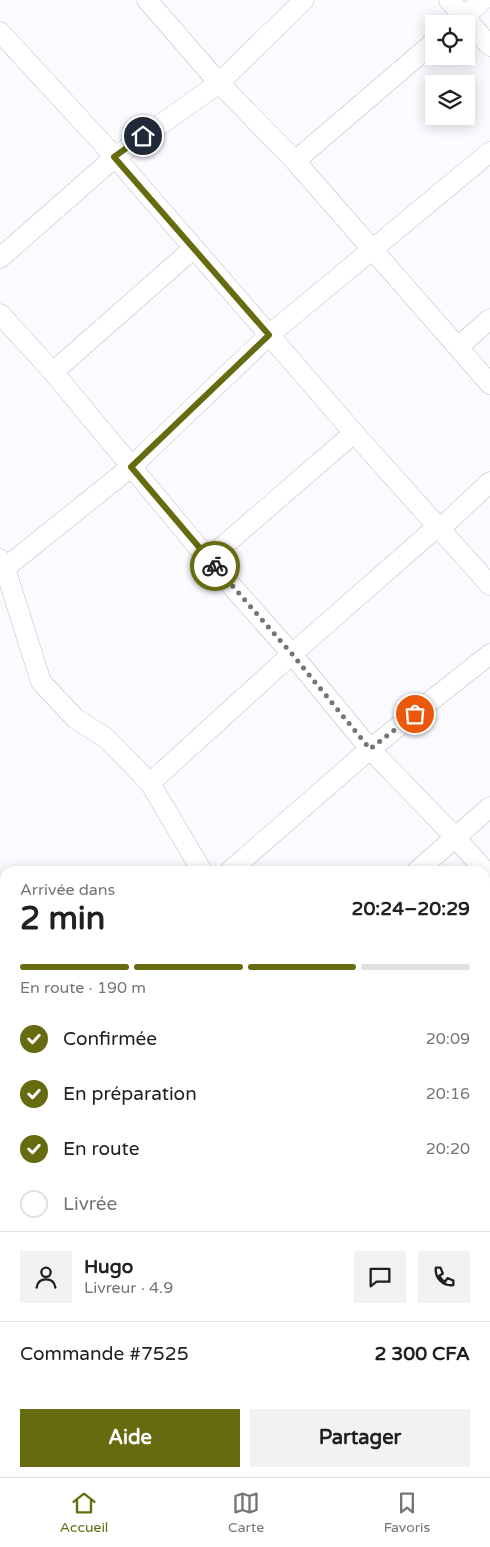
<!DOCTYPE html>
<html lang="fr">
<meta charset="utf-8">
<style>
:root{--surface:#fff;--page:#f2f2f2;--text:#202124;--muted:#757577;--line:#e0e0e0;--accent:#656b0e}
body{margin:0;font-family:"Varela Round",sans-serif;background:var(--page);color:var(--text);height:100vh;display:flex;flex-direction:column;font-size:19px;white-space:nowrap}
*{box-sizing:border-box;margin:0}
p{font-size:16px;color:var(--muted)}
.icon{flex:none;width:28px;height:28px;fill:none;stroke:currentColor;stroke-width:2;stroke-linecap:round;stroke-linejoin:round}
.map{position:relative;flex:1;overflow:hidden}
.side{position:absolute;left:0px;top:866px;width:490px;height:611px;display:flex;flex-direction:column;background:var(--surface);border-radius:15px 15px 0 0;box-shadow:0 2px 12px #0003}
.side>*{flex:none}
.controls{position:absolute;left:425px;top:15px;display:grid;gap:10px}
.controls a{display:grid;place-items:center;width:50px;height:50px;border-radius:0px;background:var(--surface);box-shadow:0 2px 12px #0003;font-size:25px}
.pin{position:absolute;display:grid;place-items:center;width:42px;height:42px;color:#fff;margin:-21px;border:2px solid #fff;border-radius:50%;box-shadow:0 1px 5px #0007}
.courier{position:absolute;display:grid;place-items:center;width:50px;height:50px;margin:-25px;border:4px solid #656b0e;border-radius:50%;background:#fff;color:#222;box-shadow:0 1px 6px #0007}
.headline em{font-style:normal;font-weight:700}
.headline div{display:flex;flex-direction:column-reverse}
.headline{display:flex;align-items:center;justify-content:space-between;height:85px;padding:0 20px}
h1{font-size:32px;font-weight:700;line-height:38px}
.bar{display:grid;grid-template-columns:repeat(4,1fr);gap:8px 5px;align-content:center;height:60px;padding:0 20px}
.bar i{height:6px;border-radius:4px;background:var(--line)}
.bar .on{background:var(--accent)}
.bar p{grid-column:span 4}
.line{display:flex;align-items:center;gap:12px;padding:0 20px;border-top:1px solid var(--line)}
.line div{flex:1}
.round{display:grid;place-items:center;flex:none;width:52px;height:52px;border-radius:0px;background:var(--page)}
ol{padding:0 20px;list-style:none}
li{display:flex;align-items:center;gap:15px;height:55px}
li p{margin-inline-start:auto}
li .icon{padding:5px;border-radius:50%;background:var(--accent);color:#fff;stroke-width:4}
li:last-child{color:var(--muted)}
li i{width:28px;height:28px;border:2px solid var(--line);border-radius:50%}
.cta{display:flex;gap:10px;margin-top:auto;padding:10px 20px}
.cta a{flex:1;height:58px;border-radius:0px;background:var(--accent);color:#fff;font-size:20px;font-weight:700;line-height:58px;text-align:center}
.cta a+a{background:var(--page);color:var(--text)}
.tabs{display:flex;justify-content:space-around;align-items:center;height:70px;border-top:1px solid var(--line);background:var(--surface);font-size:14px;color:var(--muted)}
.tabs a{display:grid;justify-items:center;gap:2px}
.tabs .on{color:var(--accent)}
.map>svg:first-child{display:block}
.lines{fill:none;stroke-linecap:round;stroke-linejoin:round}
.minor-casing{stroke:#bfbec4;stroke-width:21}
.minor{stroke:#fff;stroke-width:20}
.done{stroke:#757578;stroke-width:5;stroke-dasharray:0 9}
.route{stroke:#656b0e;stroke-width:6}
</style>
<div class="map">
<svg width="490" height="1477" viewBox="0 0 490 1477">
<rect width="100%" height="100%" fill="#fbfaff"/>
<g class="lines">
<defs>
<g id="minor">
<path d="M 147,0 L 219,83 L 304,0"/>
<path d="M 449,0 L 490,46"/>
<path d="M 456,24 L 483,0"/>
<path d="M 0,32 L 115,157 L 354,433 L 490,585"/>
<path d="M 295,161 L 434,42"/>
<path d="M 0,258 L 115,157 L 219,83 L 295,161 L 490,384"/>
<path d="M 0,314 L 53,372 L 208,559 L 292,654 L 370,749 L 455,837 L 485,871"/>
<path d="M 458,347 L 490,319"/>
<path d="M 53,372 L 194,248"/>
<path d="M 441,528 L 490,482"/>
<path d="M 0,559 L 5,568 L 41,682 L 76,719 L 106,738 L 150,783 L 202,871"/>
<path d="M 208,559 L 354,433"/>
<path d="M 5,568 L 131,467 L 269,335 L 490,152"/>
<path d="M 150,783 L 292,654 L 438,526"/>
<path d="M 230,871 L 370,749 L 490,654"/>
<path d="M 417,871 L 490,807"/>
<path d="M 485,975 L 490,970"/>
<path d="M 485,1239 L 490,1230"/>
<path d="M 485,1282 L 490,1288"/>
<path d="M 0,1315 L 5,1315"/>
<path d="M 485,1415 L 490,1411"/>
<path d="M 485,1452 L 490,1429"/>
<path d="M 272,1472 L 273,1477"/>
<path d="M 405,1477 L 411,1472"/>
<path d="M 481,1477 L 481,1472"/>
</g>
</defs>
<use href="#minor" class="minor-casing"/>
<use href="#minor" class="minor"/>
</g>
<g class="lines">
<path class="done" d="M 215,566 L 292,654 L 370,749 L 415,714"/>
<path class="route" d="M 143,136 L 114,157 L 269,335 L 131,467 L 215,566"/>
</g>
</svg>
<div class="controls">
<a><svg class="icon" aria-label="locate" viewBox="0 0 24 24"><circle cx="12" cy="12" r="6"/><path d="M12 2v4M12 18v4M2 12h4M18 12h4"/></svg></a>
<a><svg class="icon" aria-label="layers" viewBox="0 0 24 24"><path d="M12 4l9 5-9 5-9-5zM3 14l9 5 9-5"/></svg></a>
</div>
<div class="pin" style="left:415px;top:714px;background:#ea580c"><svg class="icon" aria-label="bag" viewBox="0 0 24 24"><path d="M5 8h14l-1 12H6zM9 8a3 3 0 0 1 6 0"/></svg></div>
<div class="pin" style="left:143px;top:136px;background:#1f2937"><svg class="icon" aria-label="home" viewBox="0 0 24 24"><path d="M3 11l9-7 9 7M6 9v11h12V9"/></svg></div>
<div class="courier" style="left:215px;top:566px"><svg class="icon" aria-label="bike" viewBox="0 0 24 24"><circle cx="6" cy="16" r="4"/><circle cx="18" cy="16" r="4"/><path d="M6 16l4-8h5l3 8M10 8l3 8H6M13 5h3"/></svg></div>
<section class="side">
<div class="headline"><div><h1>2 min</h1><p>Arrivée dans</p></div><em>20:24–20:29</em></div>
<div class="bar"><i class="on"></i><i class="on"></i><i class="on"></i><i></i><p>En route · 190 m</p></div>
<ol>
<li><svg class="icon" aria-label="check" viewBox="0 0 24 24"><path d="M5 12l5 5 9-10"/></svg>Confirmée<p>20:09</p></li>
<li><svg class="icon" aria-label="check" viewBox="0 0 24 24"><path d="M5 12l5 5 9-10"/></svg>En préparation<p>20:16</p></li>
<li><svg class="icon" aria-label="check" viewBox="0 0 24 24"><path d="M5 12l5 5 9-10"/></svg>En route<p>20:20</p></li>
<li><i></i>Livrée</li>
</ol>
<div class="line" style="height:90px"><a class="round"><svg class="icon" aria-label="person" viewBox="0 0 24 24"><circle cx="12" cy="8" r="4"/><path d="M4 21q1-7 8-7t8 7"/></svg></a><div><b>Hugo</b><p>Livreur · 4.9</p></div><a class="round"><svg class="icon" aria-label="chat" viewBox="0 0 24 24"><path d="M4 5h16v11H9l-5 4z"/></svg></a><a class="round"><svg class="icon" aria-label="phone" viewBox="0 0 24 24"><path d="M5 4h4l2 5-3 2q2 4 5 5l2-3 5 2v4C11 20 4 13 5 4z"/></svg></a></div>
<div class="line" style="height:65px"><div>Commande #7525</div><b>2 300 CFA</b></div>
<div class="cta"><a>Aide</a><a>Partager</a></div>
</section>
</div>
<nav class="tabs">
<a class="on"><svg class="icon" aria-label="home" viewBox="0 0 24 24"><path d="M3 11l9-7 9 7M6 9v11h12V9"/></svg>Accueil</a>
<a><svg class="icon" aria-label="map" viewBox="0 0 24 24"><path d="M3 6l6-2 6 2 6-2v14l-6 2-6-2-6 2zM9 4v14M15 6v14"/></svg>Carte</a>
<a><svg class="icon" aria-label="saved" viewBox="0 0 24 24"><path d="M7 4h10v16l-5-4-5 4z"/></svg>Favoris</a>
</nav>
